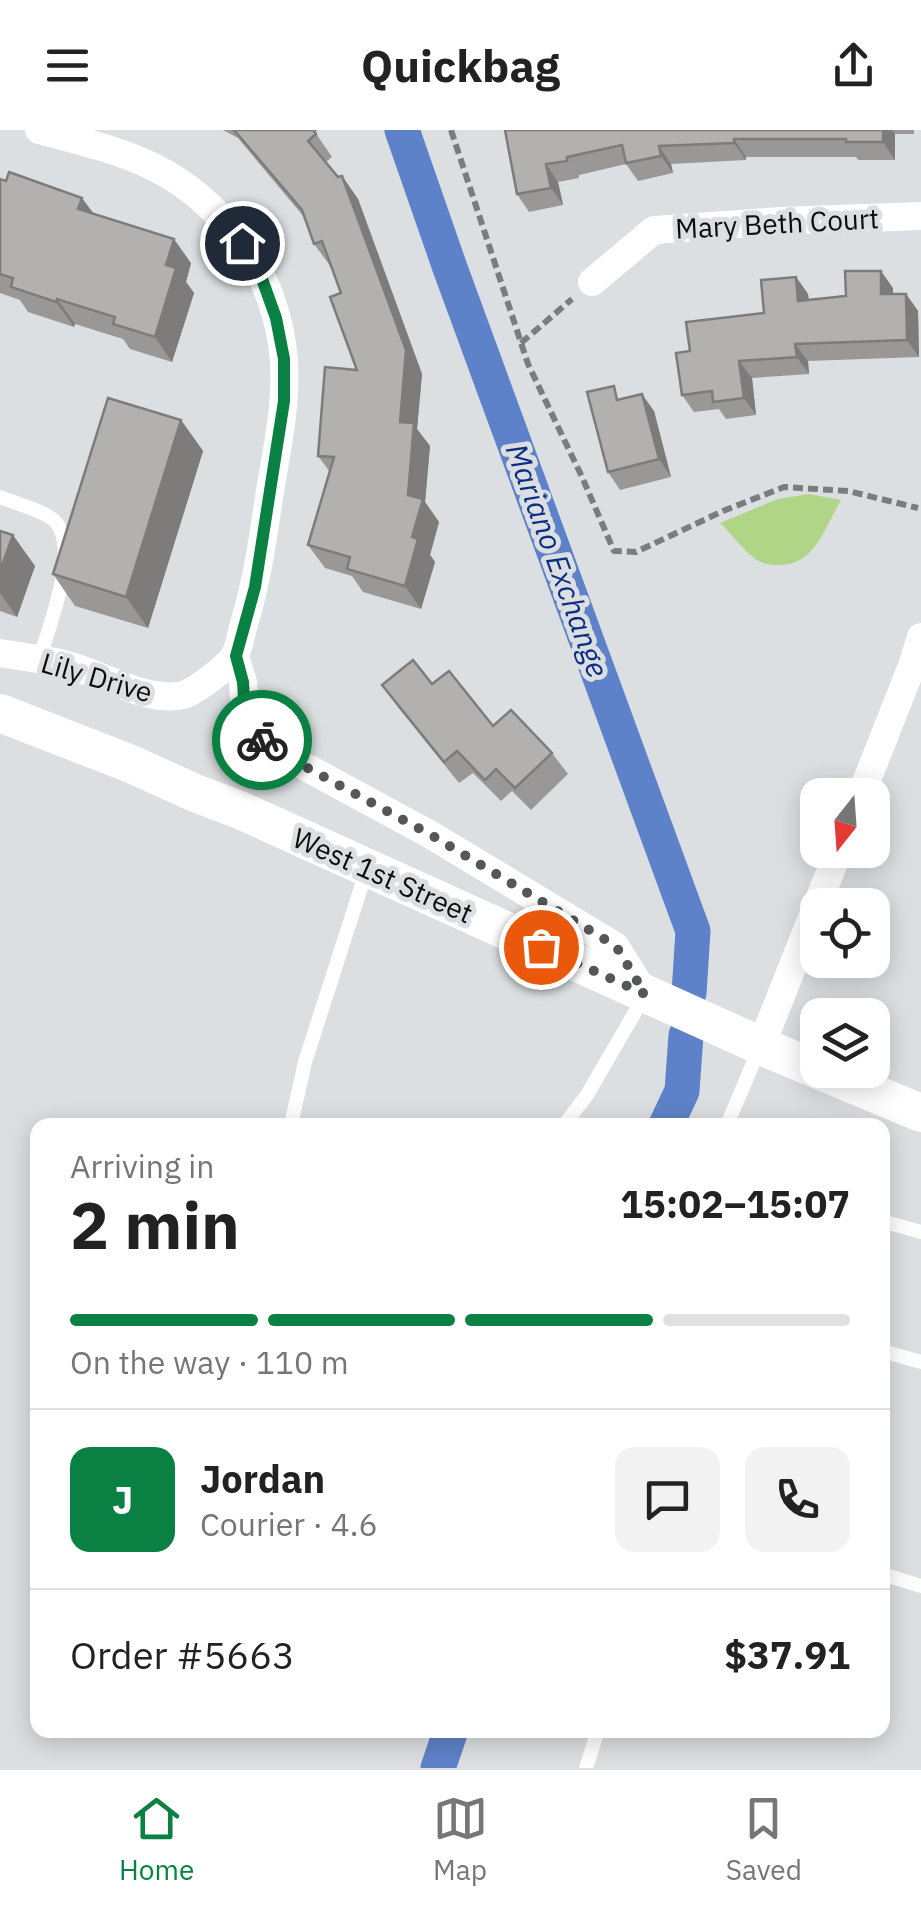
<!DOCTYPE html>
<meta charset="utf-8">
<style>
:root{--surface:#fff;--page:#f2f2f2;--text:#222;--muted:#767676;--line:#e0e0e0;--accent:#0b8043}
body{margin:0;font-family:"IBM Plex Sans",sans-serif;background:var(--page);color:var(--text);height:100vh;display:flex;flex-direction:column;font-size:38px;white-space:nowrap}
*{box-sizing:border-box;margin:0}
p{font-size:32px;color:var(--muted)}
.icon{flex:none;width:55px;height:55px;fill:none;stroke:currentColor;stroke-width:2;stroke-linecap:round;stroke-linejoin:round}
.map{position:relative;flex:1;overflow:hidden}
.panel{position:absolute;left:30px;top:988px;width:860px;height:620px;display:flex;flex-direction:column;background:var(--surface);border-radius:20px;box-shadow:0 5px 25px #0003}
.panel>*{flex:none}
.needle{width:65px;rotate:197deg}
.fabs{position:absolute;left:800px;top:648px;display:grid;gap:20px}
.fabs a{display:grid;place-items:center;width:90px;height:90px;border-radius:20px;background:var(--surface);box-shadow:0 5px 25px #0003;font-size:50px}
.pin{position:absolute;display:grid;place-items:center;width:85px;height:85px;color:#fff;margin:-42px;border:5px solid #fff;border-radius:50%;box-shadow:0 2px 10px #0007}
.courier{position:absolute;display:grid;place-items:center;width:100px;height:100px;margin:-50px;border:8px solid #0b8043;border-radius:50%;background:#fff;color:#222;box-shadow:0 2px 12px #0007}
.headline em{font-style:normal;font-weight:700}
.headline div{display:flex;flex-direction:column-reverse}
.headline{display:flex;align-items:center;justify-content:space-between;height:170px;padding:0 40px}
h1{font-size:65px;font-weight:700;line-height:75px}
.bar{display:grid;grid-template-columns:repeat(4,1fr);gap:15px 10px;align-content:center;height:120px;padding:0 40px}
.bar i{height:12px;border-radius:8px;background:var(--line)}
.bar .selected{background:var(--accent)}
.bar p{grid-column:span 4}
.line{display:flex;align-items:center;gap:25px;padding:0 40px;border-top:2px solid var(--line)}
.line div{flex:1}
.round{display:grid;place-items:center;flex:none;width:105px;height:105px;border-radius:20px;background:var(--page)}
header{display:flex;justify-content:space-between;align-items:center;height:130px;padding:0 40px;background:var(--surface);font-size:45px;font-weight:700}
.tabs{display:flex;justify-content:space-around;align-items:center;height:140px;border-top:2px solid var(--line);background:var(--surface);font-size:28px;color:var(--muted)}
.tabs a{display:grid;justify-items:center;gap:5px}
.tabs .selected{color:var(--accent)}
.map>svg:first-child{display:block}
.green{fill:#b1d587}
.lines{fill:none;stroke-linecap:round;stroke-linejoin:round}
.canal{stroke:#5e82c9;stroke-width:35}
.path{stroke:#7a7c7d;stroke-width:6;stroke-dasharray:10 5;stroke-linecap:butt}
.lane{stroke:#fff;stroke-width:14}
.street{stroke:#fff;stroke-width:28}
.secondary{stroke:#fff;stroke-width:38}
.wall{fill:#9a9896}
.shaded-wall{fill:#7d7c7a}
.building{fill:#b3b1af;stroke:#7d7c7a;stroke-width:2.5}
.done{stroke:#555658;stroke-width:10;stroke-dasharray:0 18}
.route{stroke:#0b8043;stroke-width:12}
.labels{text-anchor:middle;dominant-baseline:central;stroke-width:10;stroke-linejoin:round;paint-order:stroke}
.street-label{font-size:28px;fill:#0c0d0e;stroke:#dcdfe1}
.water-label{font-size:30px;font-style:italic;fill:#092e82;stroke:#dcdfe1}
</style>
<header><svg class="icon" aria-label="menu" viewBox="0 0 24 24"><path d="M4 6h16M4 12h16M4 18h16"/></svg>Quickbag<svg class="icon" aria-label="share" viewBox="0 0 24 24"><path d="M12 15V3M7 8l5-5 5 5M5 13v7h14v-7"/></svg></header>
<div class="map">
<svg width="921" height="1638" viewBox="0 0 921 1638">
<rect width="100%" height="100%" fill="#dcdfe1"/>
<path class="green" d="M 809,364 L 841,370 C 825,397 815,437 777,435 C 770,435 760,433 754,428 C 743,420 731,403 720,393 L 778,369 Z"/>
<g class="lines">
<g class="canal">
<path d="M 402,0 L 450,138 L 693,801 L 689,863"/>
<path d="M 666,995 L 682,961 L 686,905"/>
<path d="M 438,1638 L 451,1600"/>
</g>
<g class="path">
<path d="M 451,0 L 528,234 L 582,347 L 614,421 L 636,422 L 723,381 L 784,357 L 848,361 L 918,378"/>
<path d="M 521,213 L 572,169"/>
</g>
<g class="lane">
<path d="M 0,367 C 16,374 37,378 51,388 C 84,410 48,500 39,530"/>
<path d="M 291,995 L 305,932 L 366,742"/>
<path d="M 564,995 L 587,965 L 645,865"/>
<path d="M 727,995 L 760,917"/>
<path d="M 882,1091 L 921,1102"/>
<path d="M 882,1221 L 921,1232"/>
<path d="M 882,1444 L 921,1456"/>
<path d="M 586,1638 L 598,1600"/>
</g>
<g class="street">
<path d="M 592,152 L 654,100 L 782,91 L 921,86"/>
<path d="M 0,523 C 20,526 40,529 60,533 C 98,541 146,574 183,565 C 196,561 231,535 236,523 C 240,514 241,503 244,494 C 256,454 262,415 268,374 C 275,327 287,279 284,231 C 281,189 265,144 240,111 C 185,36 124,22 39,0"/>
<path d="M 235,526 L 243,552 L 245,585 L 260,608 L 291,629 L 431,705 L 615,816 L 645,864"/>
<path d="M 861,665 L 912,536 L 921,507"/>
<path d="M 761,916 L 839,720"/>
</g>
<g class="secondary">
<path d="M 0,583 L 131,634 L 195,663 L 240,680 L 761,916 L 818,940"/>
<path d="M 818,940 L 921,983"/>
</g>
</g>
<g class="wall">
<path d="M 223,0 L 318,0 L 315,2 L 332,27 L 326,32 L 338,47 L 342,46 L 358,69 L 422,244 L 417,299 L 430,316 L 425,372 L 439,392 L 430,425 L 435,432 L 421,479 L 363,462 L 352,446 L 325,438 L 308,415 L 330,342 L 318,326 L 357,240 L 341,163 L 331,137 L 314,114 L 304,87 L 238,8 Z"/>
<path d="M 505,0 L 914,0 L 914,4 L 895,4 L 895,30 L 858,30 L 856,27 L 746,27 L 746,30 L 671,34 L 673,43 L 638,51 L 626,34 L 579,45 L 579,48 L 558,52 L 563,75 L 529,82 L 517,64 Z"/>
<path d="M 0,49 L 94,84 L 191,133 L 186,152 L 194,163 L 172,232 L 130,219 L 123,209 L 75,194 L 74,197 L 28,182 L 20,170 L 0,163 Z"/>
<path d="M 796,147 L 808,164 L 809,170 L 893,158 L 893,164 L 906,164 L 918,181 L 919,227 L 808,231 L 809,244 L 752,248 L 756,285 L 726,289 L 719,279 L 694,282 L 682,265 L 690,221 L 764,183 Z"/>
<path d="M 623,269 L 654,281 L 671,347 L 620,360 L 608,342 Z"/>
<path d="M 181,290 L 203,321 L 148,498 L 75,476 L 53,444 Z"/>
<path d="M 0,401 L 35,436 L 17,487 L 0,481 Z"/>
<path d="M 432,554 L 493,596 L 552,623 L 568,644 L 531,680 L 512,661 L 501,671 L 473,643 L 459,653 L 397,576 L 382,555 Z"/>
</g>
<g class="shaded-wall">
<path d="M 883,0 L 892,0 L 895,4 L 895,30 L 883,12 Z"/>
<path d="M 734,9 L 746,27 L 746,30 L 734,13 Z"/>
<path d="M 659,16 L 671,34 L 673,43 L 661,26 Z"/>
<path d="M 546,34 L 558,52 L 563,75 L 551,58 Z"/>
<path d="M 342,46 L 358,69 L 422,244 L 417,299 L 430,316 L 425,372 L 439,392 L 430,425 L 435,432 L 421,479 L 405,456 L 412,407 L 408,365 Z"/>
<path d="M 82,68 L 100,92 L 78,79 Z"/>
<path d="M 174,109 L 191,133 L 186,152 L 194,163 L 172,232 L 155,207 L 166,135 Z"/>
<path d="M 881,141 L 893,158 L 893,181 L 881,164 Z"/>
<path d="M 796,147 L 808,164 L 810,188 L 798,171 Z"/>
<path d="M 906,164 L 918,181 L 919,227 L 907,210 Z"/>
<path d="M 57,169 L 75,194 L 74,197 L 56,172 Z"/>
<path d="M 795,214 L 808,231 L 809,244 L 797,227 Z"/>
<path d="M 739,231 L 752,248 L 756,285 L 744,268 Z"/>
<path d="M 642,264 L 654,281 L 671,347 L 659,329 Z"/>
<path d="M 181,290 L 203,321 L 148,498 L 126,467 Z"/>
<path d="M 13,405 L 35,436 L 17,487 L 0,463 L 0,441 Z"/>
</g>
<g class="building">
<path d="M 234,0 L 313,0 L 316,4 L 308,11 L 338,47 L 342,46 L 406,220 L 400,292 L 414,293 L 408,365 L 423,369 L 412,407 L 418,409 L 405,456 L 347,439 L 350,427 L 308,415 L 334,327 L 318,326 L 325,237 L 357,240 L 330,167 L 341,163 L 322,111 L 314,114 L 302,80 Z"/>
<path d="M 505,0 L 883,0 L 883,12 L 846,12 L 846,9 L 734,9 L 734,13 L 659,16 L 661,26 L 626,33 L 622,15 L 567,27 L 567,31 L 546,34 L 551,58 L 517,64 Z"/>
<path d="M 9,42 L 82,68 L 78,79 L 174,109 L 166,135 L 176,138 L 155,207 L 113,194 L 115,187 L 57,169 L 56,172 L 11,157 L 13,148 L 0,144 L 0,49 L 6,51 Z"/>
<path d="M 845,141 L 881,141 L 881,164 L 906,164 L 907,210 L 795,214 L 797,227 L 739,231 L 744,268 L 713,272 L 712,261 L 682,265 L 676,223 L 690,221 L 686,192 L 764,183 L 761,150 L 796,147 L 798,171 L 846,166 Z"/>
<path d="M 614,256 L 617,270 L 642,264 L 659,329 L 608,342 L 587,262 Z"/>
<path d="M 108,268 L 181,290 L 126,467 L 53,444 Z"/>
<path d="M 0,401 L 13,405 L 0,441 Z"/>
<path d="M 413,530 L 432,554 L 449,541 L 493,596 L 511,580 L 552,623 L 515,658 L 496,639 L 485,650 L 457,621 L 444,632 L 382,555 Z"/>
</g>
<g class="lines">
<path class="done" d="M 262,610 L 291,629 L 431,705 L 616,816 L 645,864 L 541,817"/>
<path class="route" d="M 242,113 L 262,149 L 276,188 L 284,229 L 284,271 L 255,457 L 236,526 L 243,552 L 245,585 L 262,610"/>
</g>
<g class="labels">
<g class="street-label">
<text transform="translate(777 93) rotate(-3)">Mary Beth Court</text>
<text transform="translate(97 547) rotate(16)">Lily Drive</text>
<text transform="translate(383 745) rotate(24)">West 1st Street</text>
</g>
<g class="water-label">
<text transform="translate(558 430) rotate(70)">Mariano Exchange</text>
</g>
</g>
</svg>
<div class="fabs">
<a><svg class="needle" viewBox="-14 -14 28 28"><path d="M0-13l5 13h-10z" fill="#e53935"/><path d="M0 13l5-13h-10z" fill="#767676"/></svg></a>
<a><svg class="icon" aria-label="locate" viewBox="0 0 24 24"><circle cx="12" cy="12" r="6"/><path d="M12 2v4M12 18v4M2 12h4M18 12h4"/></svg></a>
<a><svg class="icon" aria-label="layers" viewBox="0 0 24 24"><path d="M12 4l9 5-9 5-9-5zM3 14l9 5 9-5"/></svg></a>
</div>
<div class="pin" style="left:541px;top:817px;background:#ea580c"><svg class="icon" aria-label="bag" viewBox="0 0 24 24"><path d="M5 8h14l-1 12H6zM9 8a3 3 0 0 1 6 0"/></svg></div>
<div class="pin" style="left:242px;top:113px;background:#1f2937"><svg class="icon" aria-label="home" viewBox="0 0 24 24"><path d="M3 11l9-7 9 7M6 9v11h12V9"/></svg></div>
<div class="courier" style="left:262px;top:610px"><svg class="icon" aria-label="bike" viewBox="0 0 24 24"><circle cx="6" cy="16" r="4"/><circle cx="18" cy="16" r="4"/><path d="M6 16l4-8h5l3 8M10 8l3 8H6M13 5h3"/></svg></div>
<section class="panel">
<div class="headline"><div><h1>2 min</h1><p>Arriving in</p></div><em>15:02–15:07</em></div>
<div class="bar"><i class="selected"></i><i class="selected"></i><i class="selected"></i><i></i><p>On the way · 110 m</p></div>
<div class="line" style="height:180px"><b class="round" style="background:var(--accent);color:#fff">J</b><div><b>Jordan</b><p>Courier · 4.6</p></div><a class="round"><svg class="icon" aria-label="chat" viewBox="0 0 24 24"><path d="M4 5h16v11H9l-5 4z"/></svg></a><a class="round"><svg class="icon" aria-label="phone" viewBox="0 0 24 24"><path d="M5 4h4l2 5-3 2q2 4 5 5l2-3 5 2v4C11 20 4 13 5 4z"/></svg></a></div>
<div class="line" style="height:130px"><div>Order #5663</div><b>$37.91</b></div>
</section>
</div>
<nav class="tabs">
<a class="selected"><svg class="icon" aria-label="home" viewBox="0 0 24 24"><path d="M3 11l9-7 9 7M6 9v11h12V9"/></svg>Home</a>
<a><svg class="icon" aria-label="map" viewBox="0 0 24 24"><path d="M3 6l6-2 6 2 6-2v14l-6 2-6-2-6 2zM9 4v14M15 6v14"/></svg>Map</a>
<a><svg class="icon" aria-label="saved" viewBox="0 0 24 24"><path d="M7 4h10v16l-5-4-5 4z"/></svg>Saved</a>
</nav>
